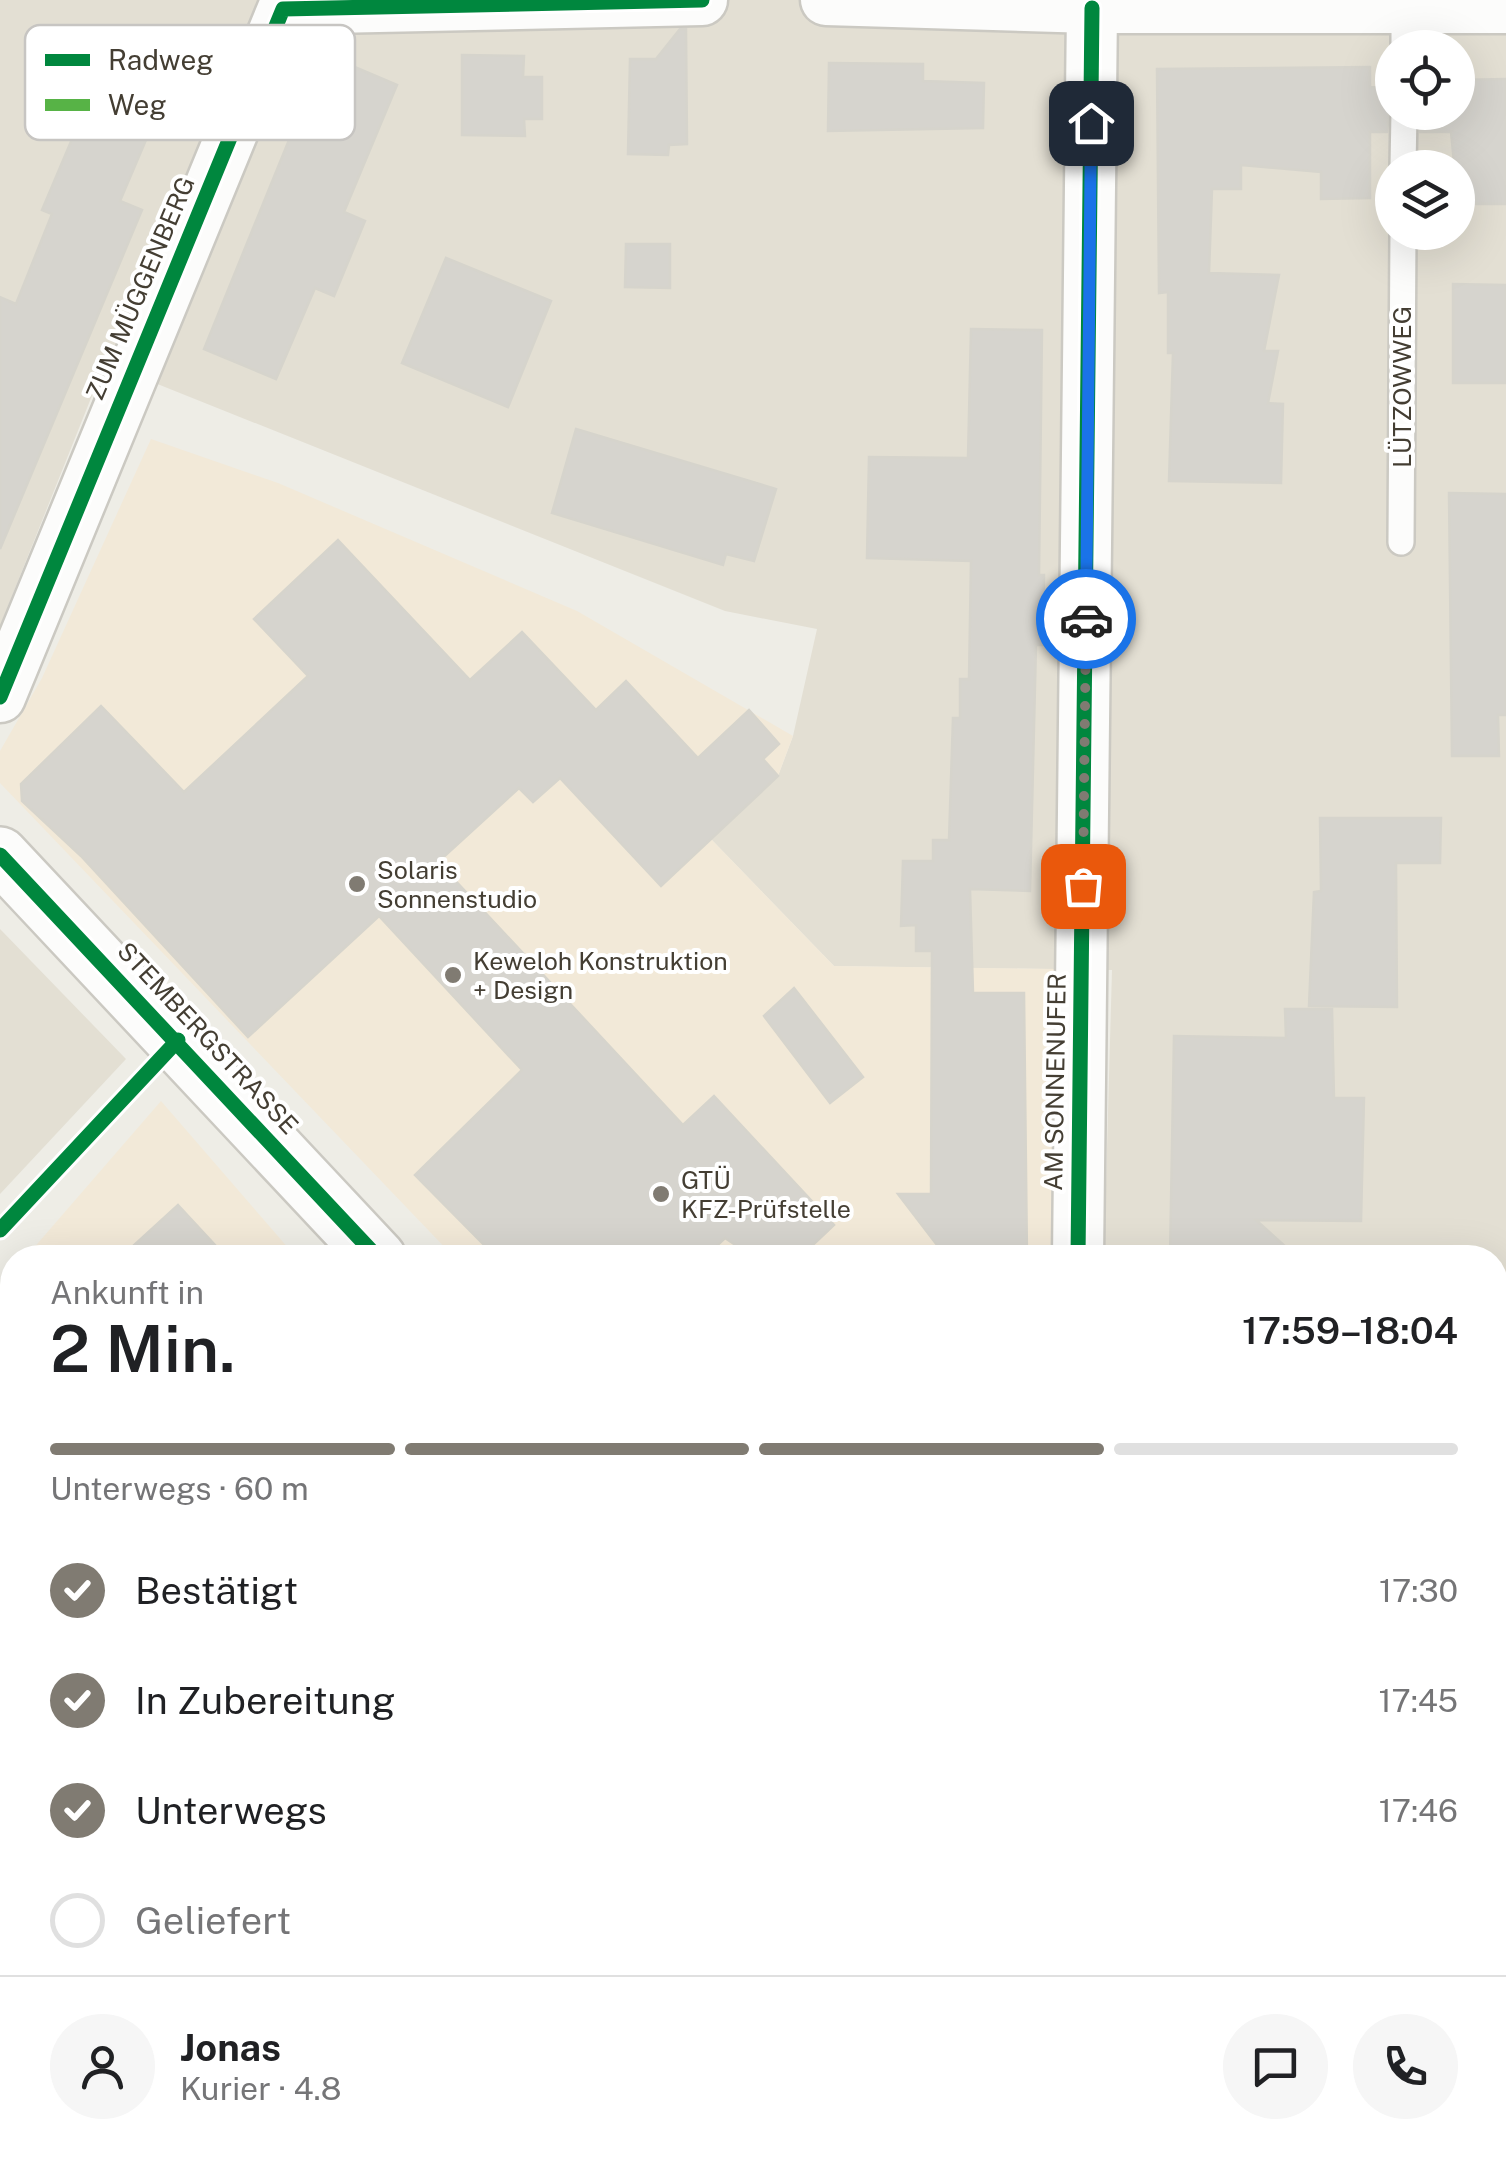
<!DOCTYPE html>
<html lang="de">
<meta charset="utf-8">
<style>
:root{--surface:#fff;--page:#f6f6f6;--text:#202124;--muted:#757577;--line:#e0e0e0;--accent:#807b72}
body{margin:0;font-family:"Public Sans",sans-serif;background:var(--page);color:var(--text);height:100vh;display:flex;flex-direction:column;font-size:38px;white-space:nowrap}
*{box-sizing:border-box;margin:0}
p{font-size:32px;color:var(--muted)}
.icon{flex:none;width:55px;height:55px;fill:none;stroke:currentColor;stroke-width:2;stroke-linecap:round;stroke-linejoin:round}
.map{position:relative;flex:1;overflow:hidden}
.side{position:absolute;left:0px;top:1245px;width:1508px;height:932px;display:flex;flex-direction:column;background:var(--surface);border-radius:40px 40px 0 0;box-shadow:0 10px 40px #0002}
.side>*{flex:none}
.buttons{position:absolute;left:1375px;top:30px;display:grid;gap:20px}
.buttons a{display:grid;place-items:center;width:100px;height:100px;border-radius:50%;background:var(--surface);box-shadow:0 10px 40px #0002;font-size:50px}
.pin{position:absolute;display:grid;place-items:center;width:85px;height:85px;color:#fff;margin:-42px;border-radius:20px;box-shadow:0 5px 15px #0006}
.courier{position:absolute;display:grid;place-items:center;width:100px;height:100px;margin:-50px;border:8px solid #1a73e8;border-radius:50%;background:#fff;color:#222;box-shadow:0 2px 12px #0007}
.headline em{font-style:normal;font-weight:600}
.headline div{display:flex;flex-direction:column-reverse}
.headline{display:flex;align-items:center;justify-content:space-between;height:170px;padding:0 50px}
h1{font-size:65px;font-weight:600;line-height:75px}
.bar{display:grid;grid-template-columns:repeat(4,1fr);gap:15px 10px;align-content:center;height:120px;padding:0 50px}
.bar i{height:12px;border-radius:8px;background:var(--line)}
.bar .current{background:var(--accent)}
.bar p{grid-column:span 4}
.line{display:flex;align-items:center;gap:25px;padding:0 50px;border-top:2px solid var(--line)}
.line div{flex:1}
.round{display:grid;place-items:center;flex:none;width:105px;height:105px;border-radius:52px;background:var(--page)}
ol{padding:0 50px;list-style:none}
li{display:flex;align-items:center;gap:30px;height:110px}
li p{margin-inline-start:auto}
li .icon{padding:10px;border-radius:50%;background:var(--accent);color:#fff;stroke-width:4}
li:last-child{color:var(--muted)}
li i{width:55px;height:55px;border:5px solid var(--line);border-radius:50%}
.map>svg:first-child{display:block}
.residential{fill:#e3dfd3;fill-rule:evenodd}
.commercial{fill:#f2e9d8}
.forest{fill:url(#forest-firs)}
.building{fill:#d6d4ce;stroke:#d6d4cc;stroke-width:2.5}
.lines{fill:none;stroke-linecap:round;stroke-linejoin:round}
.service-casing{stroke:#cbc9c2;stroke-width:30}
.minor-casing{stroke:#cbc9c2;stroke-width:55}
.tertiary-casing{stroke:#cbc9c2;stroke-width:60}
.service{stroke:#fcfcfb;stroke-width:25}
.minor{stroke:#fcfcfb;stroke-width:50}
.tertiary{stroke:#fcfcfb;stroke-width:55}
.quiet{stroke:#57b346;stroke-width:12;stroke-dasharray:25 12;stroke-linecap:butt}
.cycleway-casing{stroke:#fff;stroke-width:21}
.cycleway{stroke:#00873e;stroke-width:15}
.done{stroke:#807b72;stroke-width:10;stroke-dasharray:0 18}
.route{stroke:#1a73e8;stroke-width:12}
.poi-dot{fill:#807b72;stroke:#fff;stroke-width:4}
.labels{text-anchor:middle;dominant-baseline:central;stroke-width:8;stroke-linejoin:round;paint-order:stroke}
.street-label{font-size:25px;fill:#443e33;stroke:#fff}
.poi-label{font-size:25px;fill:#443e33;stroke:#fff;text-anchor:start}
.key{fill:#fff;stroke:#c7c5c2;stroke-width:2.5}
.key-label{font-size:28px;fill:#443e33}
</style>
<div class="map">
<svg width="1506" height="2177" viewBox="0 0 1506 2177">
<defs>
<pattern id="forest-firs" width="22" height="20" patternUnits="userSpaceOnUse" patternTransform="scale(2.5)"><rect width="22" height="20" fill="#daeac6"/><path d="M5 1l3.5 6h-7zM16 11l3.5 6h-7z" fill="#bccaab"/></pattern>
</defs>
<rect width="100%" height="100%" fill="#eeede6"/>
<g class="residential">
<path d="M 0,0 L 1506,0 L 1506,1480 L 1495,1479 L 1495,1258 L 1104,1257 L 1112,970 L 834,966 L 711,839 L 778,776 L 793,736 L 817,629 L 725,611 L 105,363 L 0,626 ZM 1392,48 L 1458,48 L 1458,112 L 1392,112 ZM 1392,168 L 1458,168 L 1458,232 L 1392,232 Z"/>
<path d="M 0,929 L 126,1059 L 0,1194 Z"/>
</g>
<g class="commercial">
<path d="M 151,439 L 278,483 L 577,611 L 793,736 L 778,776 L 711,839 L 834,966 L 1061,969 L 1052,1257 L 454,1257 L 0,783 L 0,751 L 42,678 Z"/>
<path d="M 161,1101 L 296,1257 L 25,1258 Z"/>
<path d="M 12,1272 L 12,1589 L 0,1378 L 0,1286 Z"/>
<path d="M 1495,2027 L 1506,2038 L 1506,2177 L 93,2177 L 92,2165 L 1495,2165 Z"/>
</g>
<path class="forest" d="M 1495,1479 L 1506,1480 L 1506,1854 L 1495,1849 Z"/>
<g class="building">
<path d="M 680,29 L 686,29 L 687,144 L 669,145 L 668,155 L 628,154 L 630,59 L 656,59 Z"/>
<path d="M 324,54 L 397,85 L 344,212 L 365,221 L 334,296 L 315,288 L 276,379 L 204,349 Z"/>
<path d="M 462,55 L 524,56 L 523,77 L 542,77 L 542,119 L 524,119 L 525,136 L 462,135 Z"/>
<path d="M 829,63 L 923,64 L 923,81 L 984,83 L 983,128 L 828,131 Z"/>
<path d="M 103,66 L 166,93 L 120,201 L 142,210 L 0,549 L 0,297 L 16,304 L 52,214 L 42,210 Z"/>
<path d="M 1370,67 L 1370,87 L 1392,88 L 1387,132 L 1370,132 L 1370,198 L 1321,199 L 1321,172 L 1241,165 L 1241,189 L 1212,189 L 1209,273 L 1279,275 L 1264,351 L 1278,351 L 1268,403 L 1283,404 L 1281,483 L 1169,481 L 1173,353 L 1168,353 L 1168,292 L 1159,293 L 1157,69 Z"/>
<path d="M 1506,79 L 1506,204 L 1458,204 L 1451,132 L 1420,132 L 1420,112 L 1458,112 L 1458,80 Z"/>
<path d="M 626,244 L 670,244 L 670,288 L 625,287 Z"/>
<path d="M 446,258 L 551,301 L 508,407 L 402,363 Z"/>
<path d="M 1453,284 L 1506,285 L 1506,383 L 1453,383 Z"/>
<path d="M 971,329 L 1042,330 L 1039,575 L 1044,575 L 1043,645 L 1036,645 L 1030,891 L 970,889 L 973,993 L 1024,993 L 1027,1258 L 947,1258 L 898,1194 L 931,1194 L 932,951 L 916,951 L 916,925 L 901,926 L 903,861 L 933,861 L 933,840 L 949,840 L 953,718 L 960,718 L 960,679 L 969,679 L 971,561 L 867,558 L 869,457 L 968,458 Z"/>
<path d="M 576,429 L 776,489 L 754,561 L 726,554 L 723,565 L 552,513 Z"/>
<path d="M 1449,493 L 1506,494 L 1506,715 L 1498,715 L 1499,756 L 1452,756 Z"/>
<path d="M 338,540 L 470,680 L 522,632 L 596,710 L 626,681 L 698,758 L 749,710 L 779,744 L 763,759 L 778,776 L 661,886 L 560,778 L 533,802 L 519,788 L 438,862 L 683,1125 L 714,1096 L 834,1225 L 799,1258 L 755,1258 L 725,1238 L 704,1258 L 497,1258 L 415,1175 L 522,1070 L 379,916 L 248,1037 L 81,856 L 22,801 L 21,784 L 101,706 L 184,792 L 308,676 L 254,619 Z"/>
<path d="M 1320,818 L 1441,818 L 1440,863 L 1396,863 L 1397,1007 L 1309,1006 L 1314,892 L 1321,891 Z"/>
<path d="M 794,988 L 863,1077 L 830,1103 L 764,1016 Z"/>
<path d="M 1285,1009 L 1332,1009 L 1334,1098 L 1364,1098 L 1361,1221 L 1256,1220 L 1298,1258 L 1170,1258 L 1174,1036 L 1286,1038 Z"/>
<path d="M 178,1205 L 227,1258 L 120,1258 Z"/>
</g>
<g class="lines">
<defs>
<g id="service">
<path d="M 1404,48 L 1404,6"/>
<path d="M 1403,168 L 1404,112"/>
<path d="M 1401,542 L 1403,232"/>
</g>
<g id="minor">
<path d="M 826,0 L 1092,8 L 1506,8"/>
<path d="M 0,697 L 283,9 L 702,0"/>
<path d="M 1078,1258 L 1092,8"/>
<path d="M 0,1817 L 12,1907"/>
<path d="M 48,2165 L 50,2177"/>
</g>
<g id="tertiary">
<path d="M 0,855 L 378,1258"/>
<path d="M 1495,1915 L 1506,1919"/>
</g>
</defs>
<use href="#service" class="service-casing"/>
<use href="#minor" class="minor-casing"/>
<use href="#tertiary" class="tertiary-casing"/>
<use href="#service" class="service"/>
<use href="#minor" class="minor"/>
<use href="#tertiary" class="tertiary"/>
<g class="quiet">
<path d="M 1495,1653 L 1506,1656"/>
<path d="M 1495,1860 L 1506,1864"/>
<path d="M 1380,2165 L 1423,2177"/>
</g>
<defs>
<g id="cycleway">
<path d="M 0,697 L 283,9 L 702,0"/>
<path d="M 0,855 L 378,1258"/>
<path d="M 0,1230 L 178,1040"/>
<path d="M 1078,1258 L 1092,8"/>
</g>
</defs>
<use href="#cycleway" class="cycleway-casing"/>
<use href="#cycleway" class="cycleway"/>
</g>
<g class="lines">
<path class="done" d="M 1083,886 L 1086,619"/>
<path class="route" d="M 1086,619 L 1091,123"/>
</g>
<g class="poi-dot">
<circle cx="357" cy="884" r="10"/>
<circle cx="453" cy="975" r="10"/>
<circle cx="661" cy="1194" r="10"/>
</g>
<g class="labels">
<g class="street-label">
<text transform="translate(140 288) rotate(-67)">ZUM MÜGGENBERG</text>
<text transform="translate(1402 387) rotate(-90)">LÜTZOWWEG</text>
<text transform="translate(208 1038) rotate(47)">STEMBERGSTRASSE</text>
<text transform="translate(1055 1082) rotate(-89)">AM SONNENUFER</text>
</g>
<g class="poi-label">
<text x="377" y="870">Solaris<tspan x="377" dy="29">Sonnenstudio</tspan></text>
<text x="473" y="961">Keweloh Konstruktion<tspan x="473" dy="29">+ Design</tspan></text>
<text x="681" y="1180">GTÜ<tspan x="681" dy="29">KFZ-Prüfstelle</tspan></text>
</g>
</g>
<rect x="25" y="25" width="330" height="115" rx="15" class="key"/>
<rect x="45" y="54" width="45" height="12" fill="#00873e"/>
<rect x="45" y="99" width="45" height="12" fill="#57b346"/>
<g class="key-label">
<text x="108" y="70">Radweg</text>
<text x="108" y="115">Weg</text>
</g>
</svg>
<div class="buttons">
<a><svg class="icon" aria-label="locate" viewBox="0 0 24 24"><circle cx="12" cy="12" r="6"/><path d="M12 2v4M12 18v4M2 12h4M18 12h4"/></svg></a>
<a><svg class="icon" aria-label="layers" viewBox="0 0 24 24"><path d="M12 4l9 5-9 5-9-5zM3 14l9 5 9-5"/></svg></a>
</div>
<div class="pin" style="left:1083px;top:886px;background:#ea580c"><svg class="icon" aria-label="bag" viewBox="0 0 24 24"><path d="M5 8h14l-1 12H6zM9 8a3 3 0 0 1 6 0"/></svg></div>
<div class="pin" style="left:1091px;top:123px;background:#1f2937"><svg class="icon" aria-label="home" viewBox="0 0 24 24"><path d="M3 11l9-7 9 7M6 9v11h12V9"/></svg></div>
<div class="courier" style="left:1086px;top:619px"><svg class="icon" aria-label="car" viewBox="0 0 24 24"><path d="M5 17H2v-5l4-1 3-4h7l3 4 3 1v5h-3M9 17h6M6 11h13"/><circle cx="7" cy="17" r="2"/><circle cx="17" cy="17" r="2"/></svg></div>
<section class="side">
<div class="headline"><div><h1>2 Min.</h1><p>Ankunft in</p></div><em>17:59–18:04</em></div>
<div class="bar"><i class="current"></i><i class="current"></i><i class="current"></i><i></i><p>Unterwegs · 60 m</p></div>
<ol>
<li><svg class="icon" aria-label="check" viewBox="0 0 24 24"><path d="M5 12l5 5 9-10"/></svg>Bestätigt<p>17:30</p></li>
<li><svg class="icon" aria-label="check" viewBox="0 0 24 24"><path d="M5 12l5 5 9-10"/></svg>In Zubereitung<p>17:45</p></li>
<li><svg class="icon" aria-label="check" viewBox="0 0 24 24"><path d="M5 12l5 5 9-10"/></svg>Unterwegs<p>17:46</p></li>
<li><i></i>Geliefert</li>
</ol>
<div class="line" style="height:180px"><a class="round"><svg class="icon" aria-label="person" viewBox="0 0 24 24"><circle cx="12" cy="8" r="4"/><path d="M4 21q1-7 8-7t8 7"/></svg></a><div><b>Jonas</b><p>Kurier · 4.8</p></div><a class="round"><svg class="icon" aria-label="chat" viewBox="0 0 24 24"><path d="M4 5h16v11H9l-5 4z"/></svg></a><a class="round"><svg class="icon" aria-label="phone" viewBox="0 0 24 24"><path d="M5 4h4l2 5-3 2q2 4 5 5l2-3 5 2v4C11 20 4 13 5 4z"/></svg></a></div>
</section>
</div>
